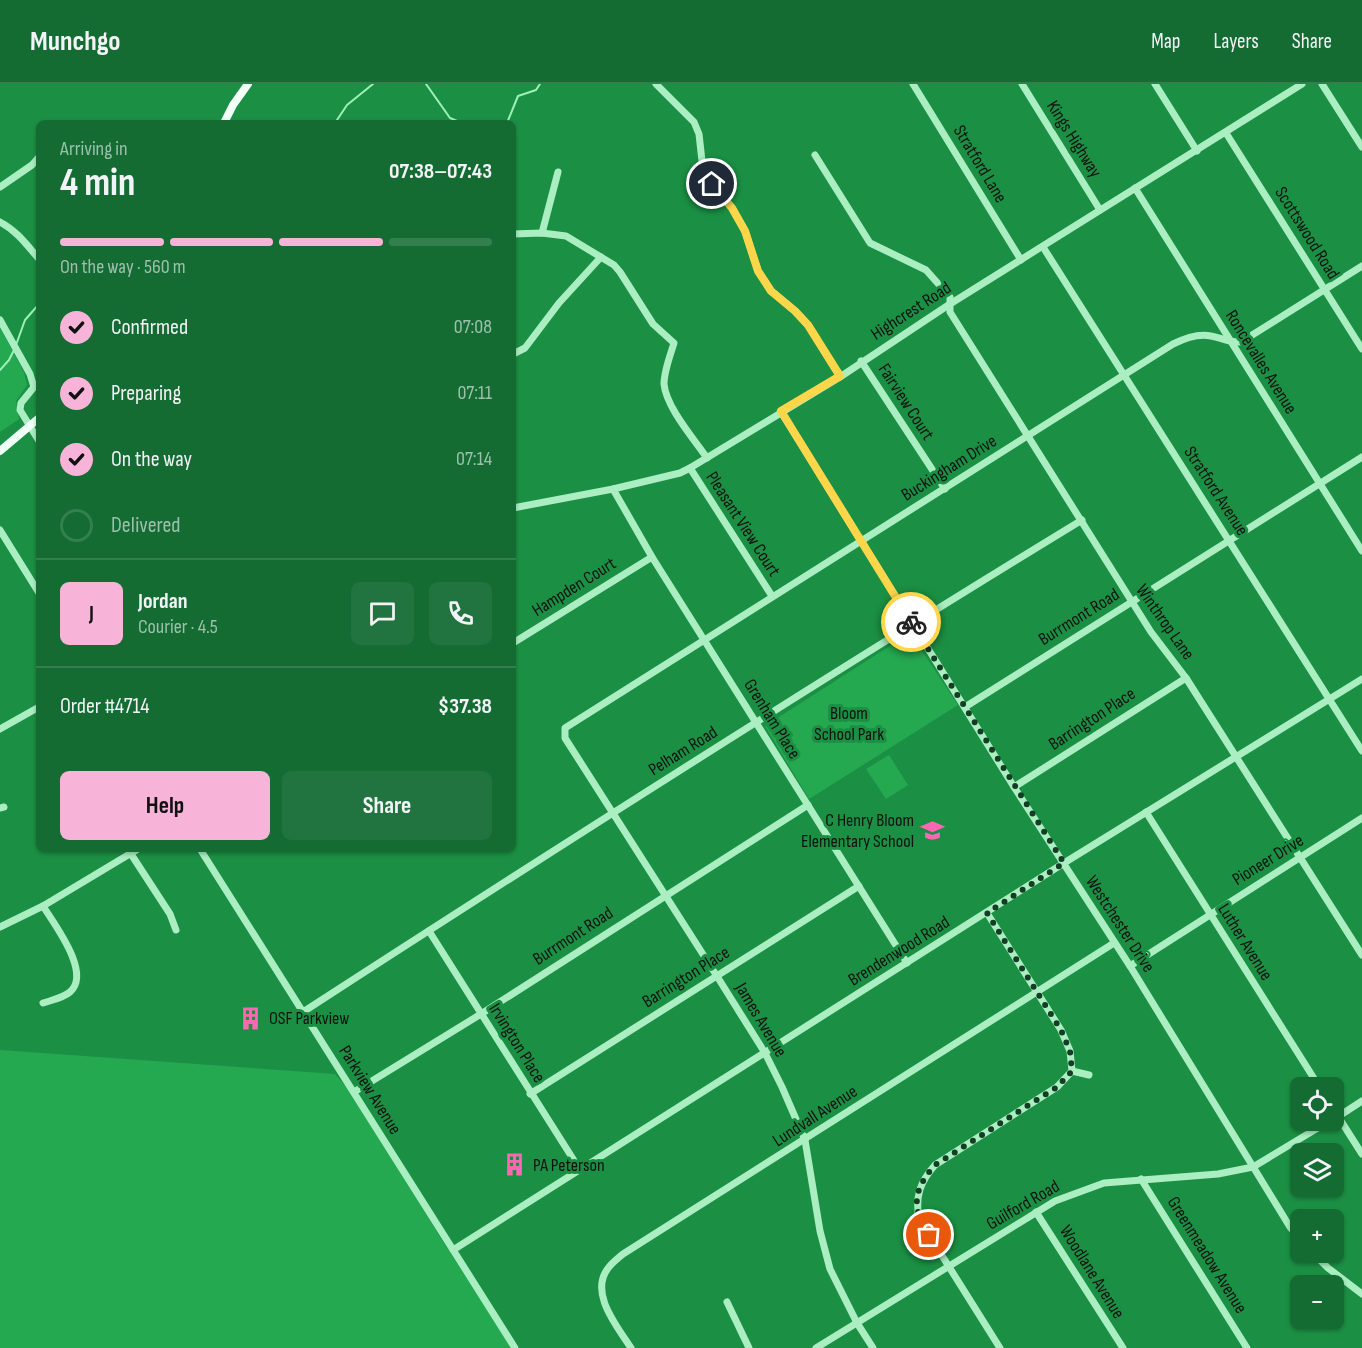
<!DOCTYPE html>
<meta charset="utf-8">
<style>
:root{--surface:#146c33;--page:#21743f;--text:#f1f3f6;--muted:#9dc0ac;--line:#337f4e;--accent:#f7b4d8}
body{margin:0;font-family:"Sofia Sans Condensed",sans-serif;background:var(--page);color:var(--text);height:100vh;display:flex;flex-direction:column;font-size:22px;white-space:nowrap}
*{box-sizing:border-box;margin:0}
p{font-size:20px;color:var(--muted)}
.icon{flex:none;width:33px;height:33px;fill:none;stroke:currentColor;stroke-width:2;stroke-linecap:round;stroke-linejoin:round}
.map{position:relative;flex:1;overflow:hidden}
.drawer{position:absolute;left:36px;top:36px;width:480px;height:732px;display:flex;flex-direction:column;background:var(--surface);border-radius:9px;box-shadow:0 2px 4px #0004}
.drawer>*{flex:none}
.tools{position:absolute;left:1290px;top:993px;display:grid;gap:12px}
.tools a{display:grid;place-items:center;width:54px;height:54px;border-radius:9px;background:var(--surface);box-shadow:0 2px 4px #0004;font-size:30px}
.pin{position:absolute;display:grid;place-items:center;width:51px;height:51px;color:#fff;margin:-26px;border:3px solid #fff;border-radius:50%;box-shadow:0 2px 6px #0007}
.courier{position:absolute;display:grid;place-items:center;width:60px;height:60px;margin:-30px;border:4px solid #ffd54a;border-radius:50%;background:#fff;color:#222;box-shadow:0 2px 8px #0007}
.overview em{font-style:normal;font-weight:700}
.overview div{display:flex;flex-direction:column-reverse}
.overview{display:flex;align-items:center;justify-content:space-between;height:102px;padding:0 24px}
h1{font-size:39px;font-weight:700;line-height:45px}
.bar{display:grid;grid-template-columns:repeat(4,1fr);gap:9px 6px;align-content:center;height:72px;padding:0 24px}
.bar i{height:8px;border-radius:4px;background:var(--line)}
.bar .selected{background:var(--accent)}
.bar p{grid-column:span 4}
.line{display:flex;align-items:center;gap:15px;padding:0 24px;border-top:2px solid var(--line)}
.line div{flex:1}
.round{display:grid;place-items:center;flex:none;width:63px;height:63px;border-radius:9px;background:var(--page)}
ol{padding:0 24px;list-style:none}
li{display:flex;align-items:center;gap:18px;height:66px}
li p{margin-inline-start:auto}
li .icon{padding:6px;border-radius:50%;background:var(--accent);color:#111;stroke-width:4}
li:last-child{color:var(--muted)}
li i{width:33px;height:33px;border:3px solid var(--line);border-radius:50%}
.primary-button{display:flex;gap:12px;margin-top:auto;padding:12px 24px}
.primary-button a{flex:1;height:69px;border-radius:9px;background:var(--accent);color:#111;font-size:24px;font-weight:700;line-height:69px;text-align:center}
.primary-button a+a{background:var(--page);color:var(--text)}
header{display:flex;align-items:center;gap:36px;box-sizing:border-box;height:84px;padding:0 30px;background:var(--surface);border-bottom:2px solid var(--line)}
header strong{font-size:28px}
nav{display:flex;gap:33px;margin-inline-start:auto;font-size:21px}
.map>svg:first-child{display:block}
.green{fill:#24a951}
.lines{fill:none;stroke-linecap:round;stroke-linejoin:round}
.stream{stroke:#9df0b8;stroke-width:2}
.minor{stroke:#aaeec1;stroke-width:7}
.major{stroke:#f1fff7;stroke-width:8}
.done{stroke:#143d23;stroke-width:6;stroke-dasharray:0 10.8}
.route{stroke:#ffd54a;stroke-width:8}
.labels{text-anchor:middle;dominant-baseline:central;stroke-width:6;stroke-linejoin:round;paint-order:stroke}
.street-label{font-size:18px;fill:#111;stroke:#1b9044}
.park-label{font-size:18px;fill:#111;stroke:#1b9044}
.poi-label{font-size:18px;fill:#111;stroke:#1b9044;text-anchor:start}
</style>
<header>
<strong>Munchgo</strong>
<nav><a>Map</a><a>Layers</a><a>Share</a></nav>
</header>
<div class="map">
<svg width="1362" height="1264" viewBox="0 0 1362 1264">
<rect width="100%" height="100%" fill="#1b9044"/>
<g class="green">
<path d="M 0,244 L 24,288 L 27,301 L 16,317 L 19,335 L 0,348 Z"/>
<path d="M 910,549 L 958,621 L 809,715 L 765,642 Z"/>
<path d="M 889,671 L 908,701 L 886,715 L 866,685 Z"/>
<path d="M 0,966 L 335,990 L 352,1009 L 442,1156 L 512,1264 L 0,1264 Z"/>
</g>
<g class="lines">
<g class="stream">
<path d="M 426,0 L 450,34 L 462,39"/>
<path d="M 335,39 L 347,21 L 373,0"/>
<path d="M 507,39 L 518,12 L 536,6 L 540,0"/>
<path d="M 16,261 L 25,236 L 39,220"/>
<path d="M 0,286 L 9,276 L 14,266"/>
</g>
<g class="minor">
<path d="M 656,0 L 694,38 L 699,50 L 702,77 L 712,100 L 732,124 L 745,147 L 758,187 L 771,207 L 795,227 L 808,241 L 840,293"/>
<path d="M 913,0 L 1021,176"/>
<path d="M 1022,0 L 1100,126"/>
<path d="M 1155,0 L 1197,67"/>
<path d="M 1322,0 L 1362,63"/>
<path d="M 1226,49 L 1362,265"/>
<path d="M 815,71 L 870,159 L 926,186 L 950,213 L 950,228 L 1151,548 L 1186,594 L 1362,871"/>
<path d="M 0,103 L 32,81 L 39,73"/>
<path d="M 1135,104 L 1362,467"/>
<path d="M 0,138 C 17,147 26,160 39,175"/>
<path d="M 542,149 L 558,88"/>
<path d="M 513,150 L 542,149 L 566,152 L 614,181 L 620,188 L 653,240 L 674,259 C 670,272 664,287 664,300 C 666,323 694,355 707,374"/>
<path d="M 1043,163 L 1362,667"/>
<path d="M 0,236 L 30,290 L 34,303 L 21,319 L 20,326 L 39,357"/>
<path d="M 513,270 L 525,264 L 559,219 L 601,173"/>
<path d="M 861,277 L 945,405"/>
<path d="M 781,328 L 1014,703 L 1130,882 L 1290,1143 L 1300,1155"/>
<path d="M 690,384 L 772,512"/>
<path d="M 613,405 L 652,473 L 907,879"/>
<path d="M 513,424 L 613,405 L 680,389 L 690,384 L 840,293 L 950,220 L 1302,0"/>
<path d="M 0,446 L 39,509"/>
<path d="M 513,559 L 652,473"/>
<path d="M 965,623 L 1362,373"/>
<path d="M 0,645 L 39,623"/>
<path d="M 1014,703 L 1186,594"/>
<path d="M 0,724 L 4,723"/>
<path d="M 1146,728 L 1320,1004"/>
<path d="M 200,765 L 515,1264"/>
<path d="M 131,770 L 170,830 L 176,846"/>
<path d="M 43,822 C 54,840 92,889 70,908 C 63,914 52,916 43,919"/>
<path d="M 987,829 L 1061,946 L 1070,967 L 1072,987 L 1057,1003 L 935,1081 C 920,1098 915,1112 919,1135 L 1000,1264"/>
<path d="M 0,843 L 43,822 L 138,765"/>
<path d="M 429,847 L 580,1086"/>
<path d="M 1130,882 L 1362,734"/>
<path d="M 303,928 C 561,761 820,596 1082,436"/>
<path d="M 1072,987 L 1089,991"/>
<path d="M 354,1008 L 481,930 L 808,721"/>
<path d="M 530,1010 L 859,802"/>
<path d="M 1334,1026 L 1362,1070"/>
<path d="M 1336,1034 L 1362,1017"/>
<path d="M 1141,1095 L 1247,1264"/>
<path d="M 1036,1128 L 1123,1264"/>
<path d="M 453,1166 L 1064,779 L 1362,595"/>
<path d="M 1312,1168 L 1328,1184 L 1362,1210"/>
<path d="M 727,1218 L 749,1264"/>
<path d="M 631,1264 C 617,1242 588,1208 609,1183 C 613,1178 618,1174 623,1170 L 1114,859"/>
<path d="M 816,1264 L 1055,1117 L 1104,1099 L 1218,1090 L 1253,1083 L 1331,1036"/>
<path d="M 873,1264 L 857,1239 L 830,1185 L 820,1147 L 805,1056 L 782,1003 L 765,969 L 720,897 L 565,654 L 565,644 L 1173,260 C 1185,254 1198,249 1211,252 C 1222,254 1230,259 1241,258 L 1362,182"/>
</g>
<g class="major">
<path d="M 224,39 L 233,21 L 248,0"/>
<path d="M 0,367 L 39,334"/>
</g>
</g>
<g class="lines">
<path class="done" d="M 911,538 L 1064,779 L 987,829 L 1061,946 L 1070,967 L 1072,987 L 1057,1003 L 935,1081 C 913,1106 911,1123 929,1151"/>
<path class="route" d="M 712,100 L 732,124 L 745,147 L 758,187 L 771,207 L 795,227 L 808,241 L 840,292 L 781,327 L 911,538"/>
</g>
<defs>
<symbol id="school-bare" viewBox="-9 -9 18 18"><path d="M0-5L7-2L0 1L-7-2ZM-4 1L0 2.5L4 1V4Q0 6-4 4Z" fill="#ff67b3" stroke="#1b9044" stroke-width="2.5" paint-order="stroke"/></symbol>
<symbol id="building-bare" viewBox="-9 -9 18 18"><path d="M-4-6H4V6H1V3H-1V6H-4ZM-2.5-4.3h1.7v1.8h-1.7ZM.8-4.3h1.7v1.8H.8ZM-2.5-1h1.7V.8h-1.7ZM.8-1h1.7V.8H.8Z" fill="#ff67b3" stroke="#1b9044" stroke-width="2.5" paint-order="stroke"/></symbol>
</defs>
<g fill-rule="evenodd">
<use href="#school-bare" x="916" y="730" width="33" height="33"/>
<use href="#building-bare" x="234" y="918" width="33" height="33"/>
<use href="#building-bare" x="498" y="1064" width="33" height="33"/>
</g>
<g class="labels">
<g class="street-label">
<text transform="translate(1074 55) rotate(58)">Kings Highway</text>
<text transform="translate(980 80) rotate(59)">Stratford Lane</text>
<text transform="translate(1307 149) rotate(58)">Scottswood Road</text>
<text transform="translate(911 227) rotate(-33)">Highcrest Road</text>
<text transform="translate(1261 278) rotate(58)">Roncevalles Avenue</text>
<text transform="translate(906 318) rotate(57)">Fairview Court</text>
<text transform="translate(949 384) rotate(-32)">Buckingham Drive</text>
<text transform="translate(1216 407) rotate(57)">Stratford Avenue</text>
<text transform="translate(743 440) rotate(57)">Pleasant View Court</text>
<text transform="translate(574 503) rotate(-32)">Hampden Court</text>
<text transform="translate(1079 533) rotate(-32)">Burrmont Road</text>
<text transform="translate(1165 538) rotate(55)">Winthrop Lane</text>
<text transform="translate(772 635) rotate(58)">Grenham Place</text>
<text transform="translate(1092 635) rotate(-33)">Barrington Place</text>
<text transform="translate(683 667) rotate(-32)">Pelham Road</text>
<text transform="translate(1268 776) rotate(-32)">Pioneer Drive</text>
<text transform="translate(1120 840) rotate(57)">Westchester Drive</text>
<text transform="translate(573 852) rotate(-33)">Burrmont Road</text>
<text transform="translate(1245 858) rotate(58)">Luther Avenue</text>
<text transform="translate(899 867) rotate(-32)">Brendenwood Road</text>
<text transform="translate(686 893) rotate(-32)">Barrington Place</text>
<text transform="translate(761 936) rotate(59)">James Avenue</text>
<text transform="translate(517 959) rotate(58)">Irvington Place</text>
<text transform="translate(370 1006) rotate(58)">Parkview Avenue</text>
<text transform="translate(815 1032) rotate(-33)">Lundvall Avenue</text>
<text transform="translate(1023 1121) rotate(-30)">Guilford Road</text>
<text transform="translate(1207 1171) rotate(58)">Greenmeadow Avenue</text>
<text transform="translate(1092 1188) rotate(58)">Woodlane Avenue</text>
</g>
<g class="park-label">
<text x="849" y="629">Bloom<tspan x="849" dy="21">School Park</tspan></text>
</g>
<g class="poi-label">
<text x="914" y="736" text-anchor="end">C Henry Bloom<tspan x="914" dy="21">Elementary School</tspan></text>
<text x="269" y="934">OSF Parkview</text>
<text x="533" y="1081">PA Peterson</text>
</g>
</g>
</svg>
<div class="tools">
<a><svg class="icon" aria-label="locate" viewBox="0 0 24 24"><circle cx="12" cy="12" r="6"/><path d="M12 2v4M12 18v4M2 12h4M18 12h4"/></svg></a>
<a><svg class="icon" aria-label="layers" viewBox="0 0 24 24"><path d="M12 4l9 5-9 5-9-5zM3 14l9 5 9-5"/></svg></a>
<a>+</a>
<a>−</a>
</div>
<div class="pin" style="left:929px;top:1151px;background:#ea580c"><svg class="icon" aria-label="bag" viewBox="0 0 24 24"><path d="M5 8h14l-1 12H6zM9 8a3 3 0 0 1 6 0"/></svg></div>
<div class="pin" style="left:712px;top:100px;background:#1f2937"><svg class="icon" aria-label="home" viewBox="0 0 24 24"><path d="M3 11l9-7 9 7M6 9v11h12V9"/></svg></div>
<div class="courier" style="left:911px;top:538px"><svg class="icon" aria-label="bike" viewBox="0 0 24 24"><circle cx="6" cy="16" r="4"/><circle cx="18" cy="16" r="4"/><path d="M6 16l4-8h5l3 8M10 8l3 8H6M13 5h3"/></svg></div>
<section class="drawer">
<div class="overview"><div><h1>4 min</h1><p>Arriving in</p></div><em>07:38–07:43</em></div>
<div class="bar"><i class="selected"></i><i class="selected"></i><i class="selected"></i><i></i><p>On the way · 560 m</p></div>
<ol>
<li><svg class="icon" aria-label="check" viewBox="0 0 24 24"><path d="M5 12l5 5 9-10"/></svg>Confirmed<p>07:08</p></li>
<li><svg class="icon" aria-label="check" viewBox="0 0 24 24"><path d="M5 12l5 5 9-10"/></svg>Preparing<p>07:11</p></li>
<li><svg class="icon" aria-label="check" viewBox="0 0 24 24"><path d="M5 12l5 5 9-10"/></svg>On the way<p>07:14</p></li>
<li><i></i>Delivered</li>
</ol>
<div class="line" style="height:108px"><b class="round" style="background:var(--accent);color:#111">J</b><div><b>Jordan</b><p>Courier · 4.5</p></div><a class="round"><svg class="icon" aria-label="chat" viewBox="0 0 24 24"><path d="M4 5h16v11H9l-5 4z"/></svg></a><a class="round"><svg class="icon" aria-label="phone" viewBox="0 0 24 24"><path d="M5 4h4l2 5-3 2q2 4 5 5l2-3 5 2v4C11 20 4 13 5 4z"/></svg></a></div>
<div class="line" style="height:78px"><div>Order #4714</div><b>$37.38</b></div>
<div class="primary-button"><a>Help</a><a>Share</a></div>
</section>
</div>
